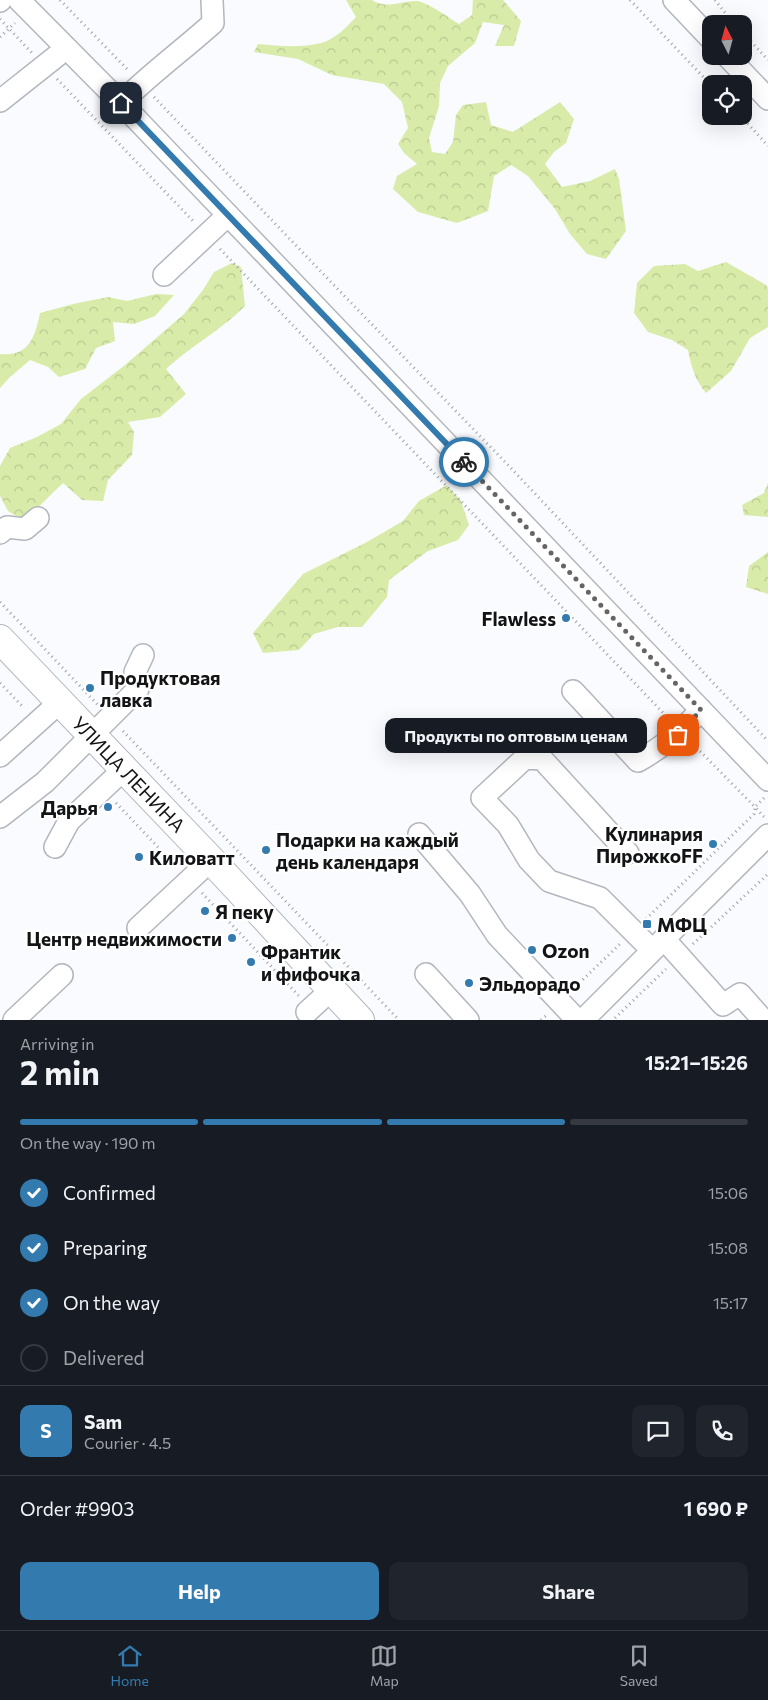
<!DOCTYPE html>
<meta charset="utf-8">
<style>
:root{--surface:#171b24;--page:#20242c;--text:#f1f3f6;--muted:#9ea1a6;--line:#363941;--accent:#337baf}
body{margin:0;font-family:Commissioner,sans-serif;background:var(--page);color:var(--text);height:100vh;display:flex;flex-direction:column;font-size:19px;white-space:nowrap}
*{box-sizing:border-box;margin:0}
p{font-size:16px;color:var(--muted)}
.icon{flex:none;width:28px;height:28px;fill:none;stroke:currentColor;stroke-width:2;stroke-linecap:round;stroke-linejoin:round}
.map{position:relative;height:1020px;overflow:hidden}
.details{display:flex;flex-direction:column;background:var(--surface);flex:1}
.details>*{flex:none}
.needle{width:32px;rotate:354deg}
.buttons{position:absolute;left:702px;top:15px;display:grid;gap:10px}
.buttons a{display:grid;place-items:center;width:50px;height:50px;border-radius:10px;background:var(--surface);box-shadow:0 5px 20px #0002;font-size:25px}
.pin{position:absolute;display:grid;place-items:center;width:42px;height:42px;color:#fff;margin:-21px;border-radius:10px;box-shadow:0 2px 8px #0006}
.courier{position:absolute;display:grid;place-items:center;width:50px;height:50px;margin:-25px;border:4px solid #337baf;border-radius:50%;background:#fff;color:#222;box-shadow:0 1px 6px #0007}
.bubble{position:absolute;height:35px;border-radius:10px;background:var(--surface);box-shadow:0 5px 20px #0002;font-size:16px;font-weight:700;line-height:35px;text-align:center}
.head em{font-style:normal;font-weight:700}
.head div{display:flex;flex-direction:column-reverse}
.head{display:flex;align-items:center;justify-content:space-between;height:85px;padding:0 20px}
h1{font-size:32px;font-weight:700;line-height:38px}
.bar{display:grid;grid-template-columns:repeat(4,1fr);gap:8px 5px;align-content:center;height:60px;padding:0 20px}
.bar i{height:6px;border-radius:4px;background:var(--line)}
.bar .current{background:var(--accent)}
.bar p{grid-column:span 4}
.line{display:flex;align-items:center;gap:12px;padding:0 20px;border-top:1px solid var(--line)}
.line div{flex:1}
.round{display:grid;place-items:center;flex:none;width:52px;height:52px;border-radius:10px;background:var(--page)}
ol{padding:0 20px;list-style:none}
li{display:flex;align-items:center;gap:15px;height:55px}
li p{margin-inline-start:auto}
li .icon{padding:5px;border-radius:50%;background:var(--accent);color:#fff;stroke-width:4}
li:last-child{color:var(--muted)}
li i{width:28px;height:28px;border:2px solid var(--line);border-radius:50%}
.primary-button{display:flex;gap:10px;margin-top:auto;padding:10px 20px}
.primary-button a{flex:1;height:58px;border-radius:10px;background:var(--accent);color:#fff;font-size:20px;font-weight:700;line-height:58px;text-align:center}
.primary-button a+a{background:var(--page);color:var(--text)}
.dock{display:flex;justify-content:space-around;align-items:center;height:70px;border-top:1px solid var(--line);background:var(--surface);font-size:14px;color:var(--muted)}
.dock a{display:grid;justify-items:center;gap:2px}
.dock .current{color:var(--accent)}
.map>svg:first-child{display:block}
.forest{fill:url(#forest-crowns)}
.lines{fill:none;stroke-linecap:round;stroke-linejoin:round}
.minor-casing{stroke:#b3b6be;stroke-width:24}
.major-casing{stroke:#b3b6be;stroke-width:30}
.path{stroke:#9fa0a3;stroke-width:3;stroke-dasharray:1 4;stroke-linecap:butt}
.minor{stroke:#fff;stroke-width:21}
.major{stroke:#fff;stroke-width:28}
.done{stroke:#646567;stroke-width:5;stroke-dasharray:0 9}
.route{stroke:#337baf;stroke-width:6}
.poi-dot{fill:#337baf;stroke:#fff;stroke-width:2}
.labels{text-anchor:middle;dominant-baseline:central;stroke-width:4.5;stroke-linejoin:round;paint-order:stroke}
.poi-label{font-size:19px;font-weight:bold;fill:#131416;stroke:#fff;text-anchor:start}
.street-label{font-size:19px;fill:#131416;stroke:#fff}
</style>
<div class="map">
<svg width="768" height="1020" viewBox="0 0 768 1020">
<defs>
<pattern id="forest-crowns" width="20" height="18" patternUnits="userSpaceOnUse" patternTransform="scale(1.25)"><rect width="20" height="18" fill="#d9eba9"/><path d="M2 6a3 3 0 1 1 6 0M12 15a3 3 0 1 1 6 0" fill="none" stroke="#b9c991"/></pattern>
</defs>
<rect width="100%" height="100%" fill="#f9fbfe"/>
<g class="forest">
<path d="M 346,0 L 372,0 C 387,10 402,0 418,1 C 432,5 446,16 459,24 L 472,15 L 473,0 L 503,0 L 521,21 L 514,46 L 495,46 L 504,25 L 483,22 L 475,43 L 448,66 L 440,83 L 439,106 L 429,138 L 432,152 L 445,154 L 453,142 L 456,115 L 463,105 L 486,102 L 491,125 L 513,132 L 560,102 L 574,119 L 566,143 L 554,152 L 545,164 L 562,187 L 590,181 L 615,169 L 619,179 L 626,231 L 606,259 L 587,254 L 570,234 L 555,209 L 528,176 L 511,165 L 494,176 L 488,211 L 457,223 L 418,212 L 393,189 L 397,176 L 417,164 L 404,153 L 398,144 L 408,128 L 402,102 L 384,84 L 332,75 L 298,59 L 254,52 L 258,44 C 279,46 301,48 321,43 C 334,40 347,27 356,17 Z"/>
<path d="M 726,262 L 766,285 L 768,288 L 768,327 L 750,338 L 731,371 L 706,393 C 695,380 691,366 688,350 L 672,340 L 648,332 L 634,313 L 637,283 L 654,266 L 685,264 L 698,271 Z"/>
<path d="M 232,263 L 241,267 L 245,306 C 221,330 191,346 166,369 L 186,394 L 160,417 L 128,422 L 134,432 L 132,455 L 108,480 L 103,501 L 82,500 L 63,483 L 24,521 L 8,511 L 0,496 L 0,466 L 10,448 L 37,437 L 61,424 L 81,399 L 125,365 L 184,314 L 203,290 L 214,272 Z"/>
<path d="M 156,294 L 174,295 L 155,316 L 134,324 L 113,322 L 115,341 L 96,348 L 85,369 L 59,377 L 48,367 L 30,360 L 9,378 L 0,388 L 0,354 C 29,357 35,337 40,313 L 73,304 L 108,297 L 127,301 Z"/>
<path d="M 768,483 L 768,517 L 744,515 L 742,505 L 764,493 Z"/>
<path d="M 447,485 L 461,501 L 469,525 L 458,540 L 428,551 L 389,580 L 387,597 L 362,627 L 338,627 L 314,634 L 299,650 L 263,653 L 253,633 L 303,574 L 367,542 L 403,521 L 419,501 Z"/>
<path d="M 768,552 L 768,594 L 746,587 L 749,566 Z"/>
</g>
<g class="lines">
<defs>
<g id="minor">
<path d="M 19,0 L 121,103 L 768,780"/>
<path d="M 674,0 L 711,39"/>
<path d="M 0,1 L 1,0"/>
<path d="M 727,56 L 768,99"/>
<path d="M 0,101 L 58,55"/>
<path d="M 121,103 C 150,74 183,50 213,23 L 212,0"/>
<path d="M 164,275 L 228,215"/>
<path d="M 0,533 L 7,527 L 25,529 L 38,518"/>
<path d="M 573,691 L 638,761 C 666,745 679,733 701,710"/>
<path d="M 0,756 L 60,702"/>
<path d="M 0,817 L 45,782 L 138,689 L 135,672 L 143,655"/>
<path d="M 419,834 L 470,894 L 497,935 L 577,1020"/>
<path d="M 55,847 L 69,821 L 124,769"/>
<path d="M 628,853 L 542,759 L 525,758 L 482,798 L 508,825 L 529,860 L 549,881 L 600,898 L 652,950"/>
<path d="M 138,928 L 211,860"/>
<path d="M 664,939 L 723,1005 L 740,994 L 763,1020"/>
<path d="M 426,974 L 468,1020"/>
<path d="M 307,1012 L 331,990"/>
<path d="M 14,1020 L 62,975"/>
<path d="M 583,1020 L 768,835"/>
</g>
<path id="major" d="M 0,639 L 211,860 L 360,1020"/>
</defs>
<use href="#minor" class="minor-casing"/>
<use href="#major" class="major-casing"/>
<g class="path">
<path d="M 60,0 L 129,71"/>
<path d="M 630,0 L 711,85"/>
<path d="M 715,0 L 734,24"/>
<path d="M 0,19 L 32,53"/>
<path d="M 744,34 L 768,60"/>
<path d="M 0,37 L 15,23"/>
<path d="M 57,79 L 195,223"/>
<path d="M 154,97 L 330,281 L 509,466 L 768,741"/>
<path d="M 741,116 L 768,146"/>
<path d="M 220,249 L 668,718"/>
<path d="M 0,602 L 98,705"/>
<path d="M 0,683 L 24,708"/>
<path d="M 123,731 L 399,1020"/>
<path d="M 764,798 L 755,807 L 764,817"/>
<path d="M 116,803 L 177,867"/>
<path d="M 202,893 L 299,996"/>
<path d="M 646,919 L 754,814 L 755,807 L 693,744"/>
<path d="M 693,944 L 768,874"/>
<path d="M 572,990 L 620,944"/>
<path d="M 615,1018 L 666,969"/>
<path d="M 541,1020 L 548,1014"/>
</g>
<use href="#minor" class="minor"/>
<use href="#major" class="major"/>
</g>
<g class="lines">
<path class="done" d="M 464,462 L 701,710 L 678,735"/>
<path class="route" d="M 121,103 L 464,462"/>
</g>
<g class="poi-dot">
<circle cx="566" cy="618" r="5"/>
<circle cx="90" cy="688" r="5"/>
<circle cx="108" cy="807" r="5"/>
<circle cx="713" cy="844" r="5"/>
<circle cx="266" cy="850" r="5"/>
<circle cx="139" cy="857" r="5"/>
<circle cx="205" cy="911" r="5"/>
<rect x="642" y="919" width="10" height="10" rx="2.5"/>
<circle cx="232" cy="938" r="5"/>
<circle cx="532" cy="950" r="5"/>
<circle cx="251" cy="962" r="5"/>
<circle cx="469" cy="983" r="5"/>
</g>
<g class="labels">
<g class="poi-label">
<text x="556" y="618" text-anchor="end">Flawless</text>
<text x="100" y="677">Продуктовая<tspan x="100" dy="22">лавка</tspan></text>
<text x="98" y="807" text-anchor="end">Дарья</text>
<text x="703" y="833" text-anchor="end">Кулинария<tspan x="703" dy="22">ПирожкоFF</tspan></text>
<text x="276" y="839">Подарки на каждый<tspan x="276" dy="22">день календаря</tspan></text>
<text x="149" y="857">Киловатт</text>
<text x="215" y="911">Я пеку</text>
<text x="657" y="924">МФЦ</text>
<text x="222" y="938" text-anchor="end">Центр недвижимости</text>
<text x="542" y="950">Ozon</text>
<text x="261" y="951">Франтик<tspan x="261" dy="22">и фифочка</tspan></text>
<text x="479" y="983">Эльдорадо</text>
</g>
<g class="street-label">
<text transform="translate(129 774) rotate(46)">УЛИЦА ЛЕНИНА</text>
</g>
</g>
</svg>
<div class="buttons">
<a><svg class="needle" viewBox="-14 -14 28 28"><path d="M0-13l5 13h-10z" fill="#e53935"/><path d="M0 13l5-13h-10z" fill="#9ea1a6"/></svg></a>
<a><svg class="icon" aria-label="locate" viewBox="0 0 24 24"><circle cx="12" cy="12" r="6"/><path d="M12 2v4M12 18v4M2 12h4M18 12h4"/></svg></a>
</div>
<div class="pin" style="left:678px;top:735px;background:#ea580c"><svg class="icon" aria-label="bag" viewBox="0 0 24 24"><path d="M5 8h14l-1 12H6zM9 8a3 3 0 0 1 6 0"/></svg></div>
<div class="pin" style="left:121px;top:103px;background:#1f2937"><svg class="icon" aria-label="home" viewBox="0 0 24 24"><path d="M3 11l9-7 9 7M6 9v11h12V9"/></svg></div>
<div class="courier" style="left:464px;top:462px"><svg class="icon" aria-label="bike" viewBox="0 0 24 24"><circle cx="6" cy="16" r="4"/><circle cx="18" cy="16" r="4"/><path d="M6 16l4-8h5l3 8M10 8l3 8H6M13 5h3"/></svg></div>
<div class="bubble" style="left:385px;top:718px;width:262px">Продукты по оптовым ценам</div>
</div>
<section class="details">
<div class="head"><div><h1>2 min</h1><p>Arriving in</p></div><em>15:21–15:26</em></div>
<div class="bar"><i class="current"></i><i class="current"></i><i class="current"></i><i></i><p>On the way · 190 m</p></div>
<ol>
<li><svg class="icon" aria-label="check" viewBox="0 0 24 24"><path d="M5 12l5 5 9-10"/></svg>Confirmed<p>15:06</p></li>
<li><svg class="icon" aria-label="check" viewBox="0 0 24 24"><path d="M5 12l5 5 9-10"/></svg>Preparing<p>15:08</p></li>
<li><svg class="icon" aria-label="check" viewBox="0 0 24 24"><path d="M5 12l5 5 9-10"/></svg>On the way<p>15:17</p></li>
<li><i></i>Delivered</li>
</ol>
<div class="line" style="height:90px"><b class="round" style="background:var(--accent);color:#fff">S</b><div><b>Sam</b><p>Courier · 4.5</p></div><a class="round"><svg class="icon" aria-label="chat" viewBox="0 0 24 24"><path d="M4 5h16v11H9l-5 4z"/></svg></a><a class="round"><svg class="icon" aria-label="phone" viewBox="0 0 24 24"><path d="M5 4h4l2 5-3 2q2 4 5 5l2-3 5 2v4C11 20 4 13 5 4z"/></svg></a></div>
<div class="line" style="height:65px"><div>Order #9903</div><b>1 690 ₽</b></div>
<div class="primary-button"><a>Help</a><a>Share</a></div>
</section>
<nav class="dock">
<a class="current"><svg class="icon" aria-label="home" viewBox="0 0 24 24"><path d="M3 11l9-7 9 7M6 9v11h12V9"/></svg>Home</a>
<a><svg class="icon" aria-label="map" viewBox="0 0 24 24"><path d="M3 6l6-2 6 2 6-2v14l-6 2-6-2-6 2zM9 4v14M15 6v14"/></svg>Map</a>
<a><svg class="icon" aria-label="saved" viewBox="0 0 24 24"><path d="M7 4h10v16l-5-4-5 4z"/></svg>Saved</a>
</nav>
